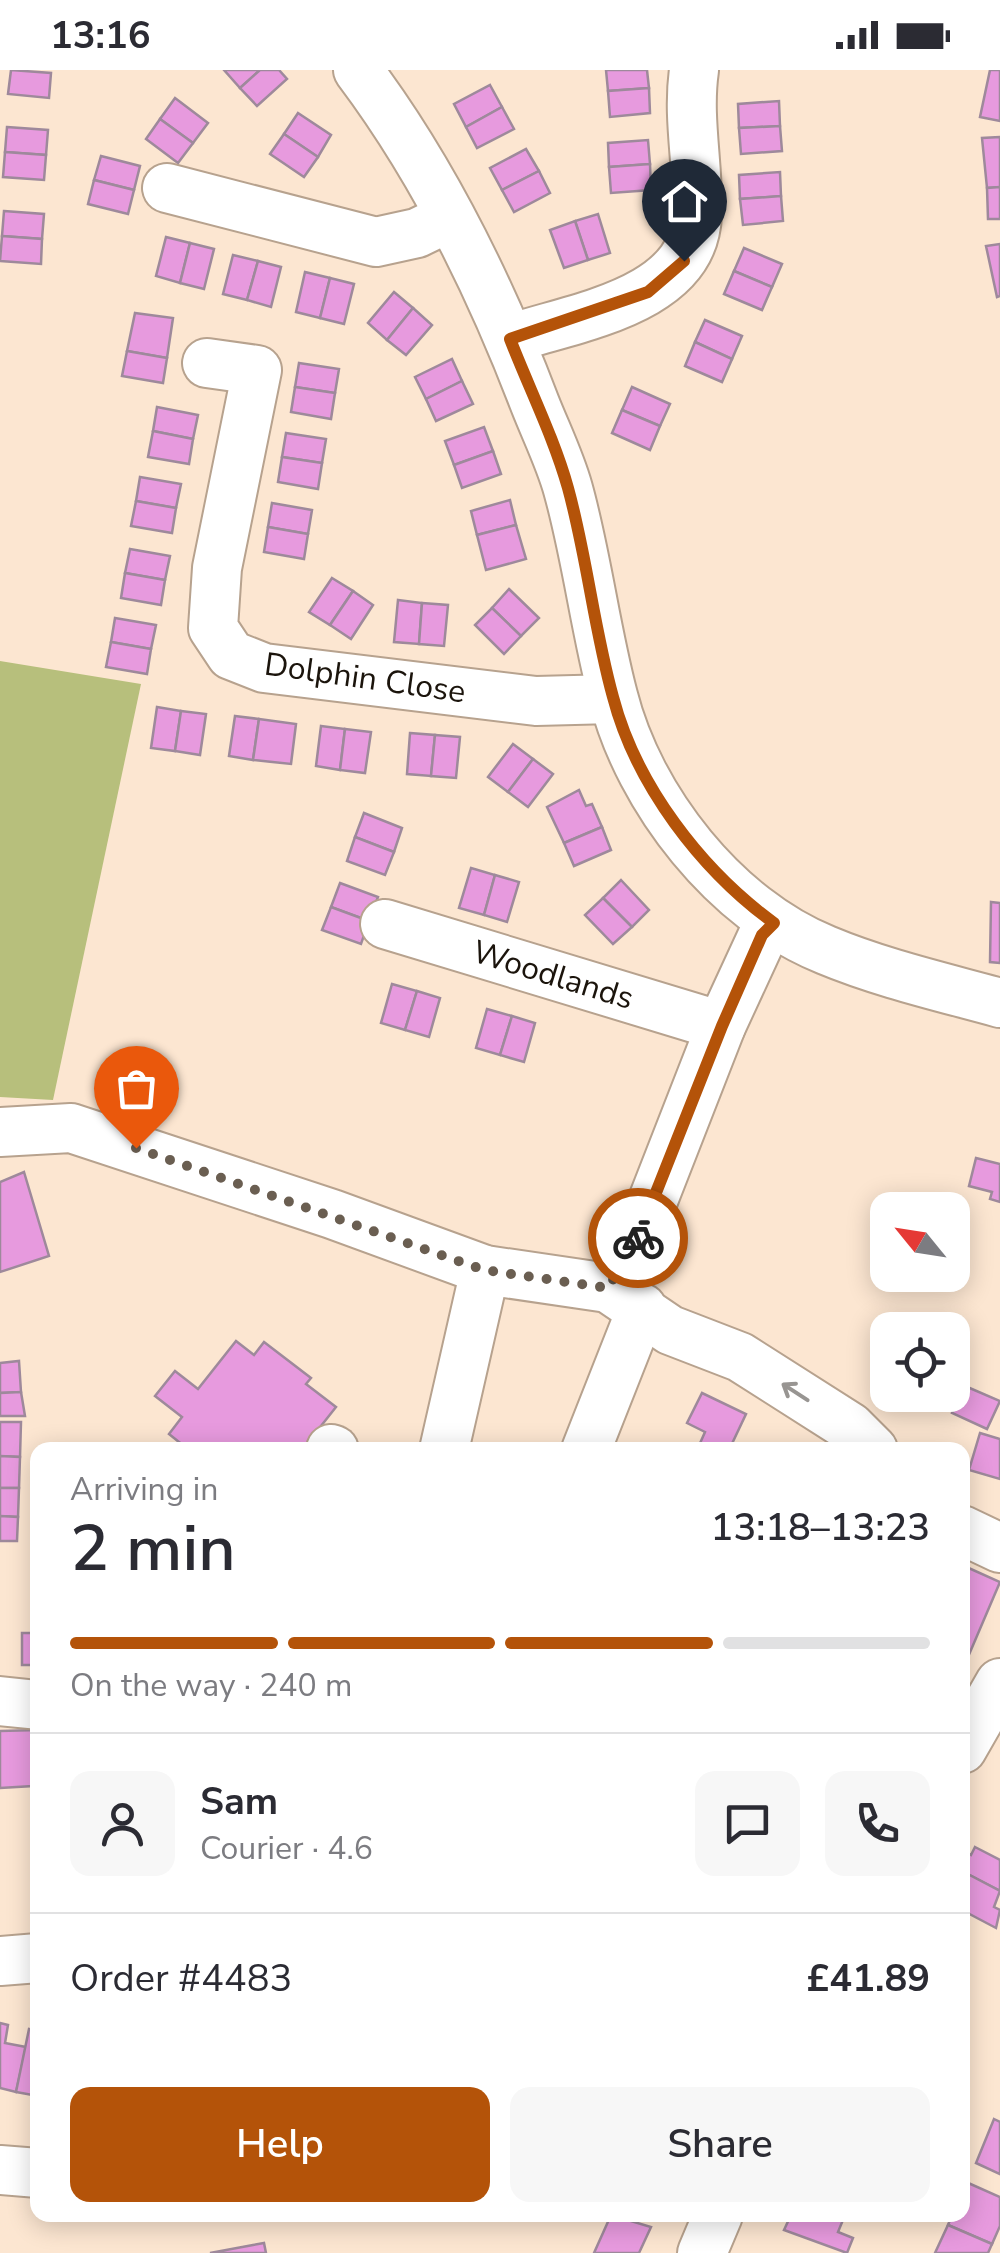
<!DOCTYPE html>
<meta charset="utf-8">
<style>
:root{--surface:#fff;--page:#f7f7f7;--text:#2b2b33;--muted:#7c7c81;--line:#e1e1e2;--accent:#b45309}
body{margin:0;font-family:"Nunito Sans",sans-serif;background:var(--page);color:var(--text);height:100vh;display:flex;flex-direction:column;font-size:38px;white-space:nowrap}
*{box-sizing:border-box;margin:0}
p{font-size:32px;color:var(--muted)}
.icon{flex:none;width:55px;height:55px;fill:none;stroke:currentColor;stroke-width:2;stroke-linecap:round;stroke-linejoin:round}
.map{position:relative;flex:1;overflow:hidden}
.sheet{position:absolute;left:30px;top:1372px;width:940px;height:780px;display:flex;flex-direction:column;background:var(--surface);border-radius:20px;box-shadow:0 5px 25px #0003}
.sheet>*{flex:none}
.needle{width:65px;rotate:300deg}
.tools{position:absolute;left:870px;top:1122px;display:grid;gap:20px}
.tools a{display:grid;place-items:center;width:100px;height:100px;border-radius:20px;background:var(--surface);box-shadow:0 5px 25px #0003;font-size:50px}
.pin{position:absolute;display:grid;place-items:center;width:85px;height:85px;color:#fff;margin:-102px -42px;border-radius:50% 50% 50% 0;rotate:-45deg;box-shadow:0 0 10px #0007}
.pin .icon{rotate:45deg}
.courier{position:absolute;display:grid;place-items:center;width:100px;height:100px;margin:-50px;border:8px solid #b45309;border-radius:50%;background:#fff;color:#222;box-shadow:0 2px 12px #0007}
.overview em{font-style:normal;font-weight:600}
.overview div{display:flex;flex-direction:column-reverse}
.overview{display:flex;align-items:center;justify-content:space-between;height:170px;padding:0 40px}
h1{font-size:65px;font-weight:600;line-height:75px}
.bar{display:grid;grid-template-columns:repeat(4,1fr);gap:15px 10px;align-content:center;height:120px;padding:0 40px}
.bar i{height:12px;border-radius:8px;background:var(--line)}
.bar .selected{background:var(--accent)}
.bar p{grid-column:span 4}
.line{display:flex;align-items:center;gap:25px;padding:0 40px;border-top:2px solid var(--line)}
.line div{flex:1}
.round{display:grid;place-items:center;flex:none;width:105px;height:105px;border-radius:20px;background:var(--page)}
.primary-button{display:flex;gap:20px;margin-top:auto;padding:20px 40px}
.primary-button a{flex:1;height:115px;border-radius:20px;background:var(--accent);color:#fff;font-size:40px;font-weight:600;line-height:115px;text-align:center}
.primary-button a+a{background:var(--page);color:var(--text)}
.status{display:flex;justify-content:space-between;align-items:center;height:70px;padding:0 50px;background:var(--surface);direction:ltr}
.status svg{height:28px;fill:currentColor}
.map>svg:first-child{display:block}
.green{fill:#b7bf7c}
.building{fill:#e79ade;stroke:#9e899b;stroke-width:2.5}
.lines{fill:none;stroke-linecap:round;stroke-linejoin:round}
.minor-casing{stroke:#b7a28e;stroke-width:52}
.minor{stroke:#fff;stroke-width:48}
.oneway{stroke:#989592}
.done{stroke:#6a5e51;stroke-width:10;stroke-dasharray:0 18}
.route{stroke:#b45309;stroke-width:12}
.labels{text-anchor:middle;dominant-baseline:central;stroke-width:9;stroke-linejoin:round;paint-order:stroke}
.street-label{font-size:32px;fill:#1b140c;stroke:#fff}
</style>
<div class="status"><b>13:16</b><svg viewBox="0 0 49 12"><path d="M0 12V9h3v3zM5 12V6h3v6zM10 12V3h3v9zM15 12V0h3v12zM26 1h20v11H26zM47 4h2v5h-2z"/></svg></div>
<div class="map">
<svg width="1000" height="2183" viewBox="0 0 1000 2183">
<rect width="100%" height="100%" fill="#fce6d1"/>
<path class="green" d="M 0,591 L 141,614 L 53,1030 L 0,1027 Z"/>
<g class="building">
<path d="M 11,0 L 51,3 L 49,28 L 8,24 Z"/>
<path d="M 224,0 L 260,0 L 240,18 Z"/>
<path d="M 260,0 L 279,0 L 287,9 L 257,36 L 240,18 Z"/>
<path d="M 606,0 L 647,0 L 649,18 L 608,21 Z"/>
<path d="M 990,0 L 1000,0 L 1000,51 L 980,47 Z"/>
<path d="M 490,15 L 502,37 L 466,57 L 454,34 Z"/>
<path d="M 649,18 L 650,43 L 610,47 L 608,21 Z"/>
<path d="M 175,28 L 208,53 L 193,73 L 160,49 Z"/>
<path d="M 779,31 L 780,56 L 739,58 L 738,34 Z"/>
<path d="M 502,37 L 514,59 L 477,78 L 466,57 Z"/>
<path d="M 298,43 L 331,65 L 318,87 L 284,64 Z"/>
<path d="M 160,49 L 193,73 L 178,93 L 146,69 Z"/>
<path d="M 780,56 L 782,81 L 741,84 L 739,58 Z"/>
<path d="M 7,57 L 48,60 L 46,85 L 5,82 Z"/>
<path d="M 284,64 L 318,87 L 304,107 L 270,84 Z"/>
<path d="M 1000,67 L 1000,117 L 987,118 L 982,68 Z"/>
<path d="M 648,70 L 650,94 L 609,97 L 608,73 Z"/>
<path d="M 526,79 L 539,101 L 502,120 L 490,98 Z"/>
<path d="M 5,82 L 46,85 L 44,110 L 3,107 Z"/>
<path d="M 101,86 L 140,96 L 134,120 L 94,110 Z"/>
<path d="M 650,94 L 651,120 L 611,123 L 609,97 Z"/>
<path d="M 539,101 L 550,123 L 514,142 L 502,120 Z"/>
<path d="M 780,102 L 781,126 L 740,129 L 739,105 Z"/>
<path d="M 94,110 L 134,120 L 128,144 L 88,134 Z"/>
<path d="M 1000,117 L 1000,149 L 988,149 L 987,118 Z"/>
<path d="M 781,126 L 783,151 L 743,155 L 740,129 Z"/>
<path d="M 4,141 L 44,144 L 42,169 L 2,166 Z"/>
<path d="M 598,144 L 610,183 L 588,190 L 575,151 Z"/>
<path d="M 575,151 L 588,190 L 564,198 L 550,160 Z"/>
<path d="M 2,166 L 42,169 L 41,194 L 0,191 Z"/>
<path d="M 166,167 L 190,173 L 180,213 L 156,206 Z"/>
<path d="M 190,173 L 214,179 L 204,219 L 180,213 Z"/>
<path d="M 1000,174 L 1000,226 L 997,227 L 986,176 Z"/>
<path d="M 744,178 L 782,194 L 772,217 L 734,201 Z"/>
<path d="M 233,185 L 258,191 L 247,230 L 223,224 Z"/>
<path d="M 258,191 L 281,197 L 271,237 L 247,230 Z"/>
<path d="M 734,201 L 772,217 L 762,240 L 724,224 Z"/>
<path d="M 305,202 L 330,208 L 320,248 L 296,242 Z"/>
<path d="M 330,208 L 354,214 L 344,254 L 320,248 Z"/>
<path d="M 394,222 L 413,238 L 387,270 L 368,253 Z"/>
<path d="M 413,238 L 432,255 L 406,285 L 387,270 Z"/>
<path d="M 135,243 L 173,248 L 167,288 L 127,281 Z"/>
<path d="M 705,250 L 742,266 L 732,289 L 695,272 Z"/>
<path d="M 695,272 L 732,289 L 722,312 L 685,296 Z"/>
<path d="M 127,281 L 167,288 L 163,313 L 122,306 Z"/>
<path d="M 452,289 L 462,311 L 426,329 L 415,307 Z"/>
<path d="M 299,293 L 339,299 L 335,323 L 295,317 Z"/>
<path d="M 462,311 L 473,334 L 436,351 L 426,329 Z"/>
<path d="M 295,317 L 335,323 L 331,349 L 291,342 Z"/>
<path d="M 632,317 L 670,334 L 660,356 L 622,340 Z"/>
<path d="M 157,337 L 198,345 L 193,369 L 153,361 Z"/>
<path d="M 622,340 L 660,356 L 650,380 L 612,363 Z"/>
<path d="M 484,357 L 493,381 L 454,395 L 445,371 Z"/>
<path d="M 153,361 L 193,369 L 189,394 L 148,387 Z"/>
<path d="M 286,363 L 326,369 L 322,393 L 282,387 Z"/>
<path d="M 493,381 L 501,404 L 462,418 L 454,395 Z"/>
<path d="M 282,387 L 322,393 L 318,419 L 278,412 Z"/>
<path d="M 140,407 L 181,414 L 176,438 L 136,431 Z"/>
<path d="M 510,430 L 516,455 L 477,465 L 471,441 Z"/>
<path d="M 136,431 L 176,438 L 172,463 L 131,456 Z"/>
<path d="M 272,433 L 312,440 L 308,464 L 268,457 Z"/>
<path d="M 516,455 L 526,489 L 486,500 L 477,465 Z"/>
<path d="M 268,457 L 308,464 L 304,489 L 264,482 Z"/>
<path d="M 130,479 L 170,486 L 165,510 L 125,503 Z"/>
<path d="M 125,503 L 165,510 L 161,535 L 121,528 Z"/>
<path d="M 332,508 L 353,521 L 330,555 L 309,542 Z"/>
<path d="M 509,519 L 539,548 L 521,566 L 492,538 Z"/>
<path d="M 353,521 L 373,535 L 351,569 L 330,555 Z"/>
<path d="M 398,530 L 422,533 L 419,574 L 394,572 Z"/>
<path d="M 422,533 L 448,535 L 444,576 L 419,574 Z"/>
<path d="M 492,538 L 521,566 L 504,584 L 475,555 Z"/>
<path d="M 115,548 L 156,555 L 151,579 L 111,572 Z"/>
<path d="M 111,572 L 151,579 L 147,604 L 106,597 Z"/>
<path d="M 157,637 L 181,641 L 175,681 L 151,678 Z"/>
<path d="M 181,641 L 206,644 L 200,685 L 175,681 Z"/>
<path d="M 235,646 L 259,649 L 253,690 L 229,686 Z"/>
<path d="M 259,649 L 296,654 L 291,694 L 253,690 Z"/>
<path d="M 321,656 L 345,659 L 340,700 L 316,696 Z"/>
<path d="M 345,659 L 371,662 L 365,703 L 340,700 Z"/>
<path d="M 410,663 L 435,665 L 431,706 L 407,704 Z"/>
<path d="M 435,665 L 460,667 L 456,708 L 431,706 Z"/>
<path d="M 513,674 L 533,689 L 508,722 L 488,707 Z"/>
<path d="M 533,689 L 553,704 L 528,737 L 508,722 Z"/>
<path d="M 579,720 L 586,736 L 592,734 L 602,757 L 564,773 L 547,737 Z"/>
<path d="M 364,743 L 402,758 L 394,782 L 355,767 Z"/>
<path d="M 602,757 L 611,780 L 574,796 L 564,773 Z"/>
<path d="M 355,767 L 394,782 L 385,805 L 347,791 Z"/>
<path d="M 471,798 L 495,805 L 484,845 L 459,838 Z"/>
<path d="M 495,805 L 519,812 L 507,852 L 484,845 Z"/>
<path d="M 621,810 L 649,840 L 632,857 L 603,828 Z"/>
<path d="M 340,813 L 378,827 L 369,851 L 331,837 Z"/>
<path d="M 603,828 L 632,857 L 613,874 L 585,845 Z"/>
<path d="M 991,832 L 1000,833 L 1000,893 L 990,892 Z"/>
<path d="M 331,837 L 369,851 L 361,874 L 322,860 Z"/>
<path d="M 392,914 L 417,921 L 405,960 L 381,953 Z"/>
<path d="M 417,921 L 440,928 L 429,967 L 405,960 Z"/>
<path d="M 487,939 L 512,946 L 500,985 L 476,978 Z"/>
<path d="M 512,946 L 535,953 L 524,992 L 500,985 Z"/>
<path d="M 976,1088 L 1000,1094 L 1000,1132 L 990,1129 L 992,1122 L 969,1116 Z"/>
<path d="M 24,1102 L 49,1186 L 0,1202 L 0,1112 Z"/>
<path d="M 236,1271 L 254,1285 L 264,1272 L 311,1308 L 306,1314 L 336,1337 L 302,1380 L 208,1380 L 201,1375 L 189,1380 L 169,1364 L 182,1347 L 155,1326 L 175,1301 L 198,1319 Z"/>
<path d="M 19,1291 L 21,1322 L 0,1323 L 0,1293 Z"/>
<path d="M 965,1316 L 1000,1331 L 987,1359 L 952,1343 Z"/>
<path d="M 21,1322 L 25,1346 L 0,1346 L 0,1323 Z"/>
<path d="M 702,1323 L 746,1344 L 729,1380 L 697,1380 L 705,1362 L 687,1353 Z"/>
<path d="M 0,1352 L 21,1352 L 20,1387 L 0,1386 Z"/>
<path d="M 980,1363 L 1000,1369 L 1000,1409 L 969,1400 Z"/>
<path d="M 0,1386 L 20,1387 L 19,1418 L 0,1418 Z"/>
<path d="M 0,1418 L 19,1418 L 18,1447 L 0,1446 Z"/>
<path d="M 0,1446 L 18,1447 L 17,1471 L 0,1471 Z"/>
<path d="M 962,1495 L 1000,1512 L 965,1594 L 962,1593 Z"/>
<rect x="22" y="1563" width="16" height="32"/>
<path d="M 38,1660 L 33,1716 L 0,1718 L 0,1661 Z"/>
<path d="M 975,1777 L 1000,1790 L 1000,1821 L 962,1801 L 968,1783 L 971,1785 Z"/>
<path d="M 962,1801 L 1000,1821 L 994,1837 L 1000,1840 L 996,1858 L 962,1840 Z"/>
<path d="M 0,1953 L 8,1955 L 5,1973 L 26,1977 L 16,2022 L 0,2018 Z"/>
<path d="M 29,1959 L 38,1961 L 38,2026 L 16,2022 Z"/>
<path d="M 994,2049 L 1000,2052 L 1000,2104 L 976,2093 Z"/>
<path d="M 966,2112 L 1000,2127 L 1000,2156 L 992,2174 L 948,2155 L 952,2145 L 962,2145 Z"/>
<path d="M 611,2145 L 651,2157 L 639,2183 L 594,2183 Z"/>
<path d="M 791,2145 L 845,2145 L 838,2162 L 853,2168 L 847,2183 L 784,2160 Z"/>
<path d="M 948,2155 L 992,2174 L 988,2183 L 935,2183 Z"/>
<path d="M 264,2173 L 266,2183 L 210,2183 L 253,2175 Z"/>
</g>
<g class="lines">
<defs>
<g id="minor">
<path d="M 358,0 C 434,101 490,216 535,334 C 546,362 560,390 568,419 C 587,487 595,558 613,626 C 639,730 726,840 826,880 C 881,903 942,917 1000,933"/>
<path d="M 167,118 L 376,172 L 417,163 L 448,148"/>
<path d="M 510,269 C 574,247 693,232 697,146 C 699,97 687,49 694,0"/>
<path d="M 207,293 L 257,300 L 217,498 L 213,558 L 231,585 L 264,598 L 536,631 L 613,629"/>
<path d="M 385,854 L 721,956"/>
<path d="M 0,1062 L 71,1058 L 332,1144 L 485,1200 L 608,1218 L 670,1260 L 740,1287 L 850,1357 L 873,1380"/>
<path d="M 608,1218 L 639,1166 L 721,956 L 763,865 L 774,853"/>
<path d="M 331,1379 L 334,1380"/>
<path d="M 444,1380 L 485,1200"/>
<path d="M 586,1380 L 642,1238"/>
<path d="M 962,1460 L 1000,1478"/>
<path d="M 0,1631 L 38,1635"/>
<path d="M 962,1679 L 1000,1613"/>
<path d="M 0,1891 L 38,1888"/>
<path d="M 0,2100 L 38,2103"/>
<path d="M 702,2183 L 718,2145"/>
</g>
</defs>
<use href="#minor" class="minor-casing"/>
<use href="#minor" class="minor"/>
</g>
<defs><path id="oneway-shaft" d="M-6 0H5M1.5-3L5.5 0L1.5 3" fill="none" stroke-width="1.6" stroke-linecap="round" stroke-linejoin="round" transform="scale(2.5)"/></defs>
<use class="oneway" href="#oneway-shaft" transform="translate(795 1322) rotate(-147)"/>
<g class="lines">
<path class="done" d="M 136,1078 L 484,1200 L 608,1218 L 638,1168"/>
<path class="route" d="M 638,1168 L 722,956 L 762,865 L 774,853 C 701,800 636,715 613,627 C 594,559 587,487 568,418 C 554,368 529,318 510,269 L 648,222 L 684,191"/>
</g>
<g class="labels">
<g class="street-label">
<text transform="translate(365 608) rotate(8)">Dolphin Close</text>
<text transform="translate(553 905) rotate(17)">Woodlands</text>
</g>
</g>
</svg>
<div class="tools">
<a><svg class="needle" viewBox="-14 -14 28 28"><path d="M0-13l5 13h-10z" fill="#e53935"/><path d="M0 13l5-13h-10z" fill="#7c7c81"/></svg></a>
<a><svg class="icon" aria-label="locate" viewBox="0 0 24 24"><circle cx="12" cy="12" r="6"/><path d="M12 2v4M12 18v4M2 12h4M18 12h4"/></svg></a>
</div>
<div class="pin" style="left:136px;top:1078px;background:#ea580c"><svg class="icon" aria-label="bag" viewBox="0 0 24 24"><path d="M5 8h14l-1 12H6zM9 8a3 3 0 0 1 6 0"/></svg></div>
<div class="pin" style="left:684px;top:191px;background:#1f2937"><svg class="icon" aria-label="home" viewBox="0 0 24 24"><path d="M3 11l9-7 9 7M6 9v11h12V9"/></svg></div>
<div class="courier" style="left:638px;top:1168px"><svg class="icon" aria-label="bike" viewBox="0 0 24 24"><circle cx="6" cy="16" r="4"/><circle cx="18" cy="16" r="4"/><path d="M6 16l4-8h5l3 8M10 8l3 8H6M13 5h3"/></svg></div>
<section class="sheet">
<div class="overview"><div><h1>2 min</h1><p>Arriving in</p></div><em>13:18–13:23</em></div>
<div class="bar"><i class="selected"></i><i class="selected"></i><i class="selected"></i><i></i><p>On the way · 240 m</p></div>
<div class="line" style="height:180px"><a class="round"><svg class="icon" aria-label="person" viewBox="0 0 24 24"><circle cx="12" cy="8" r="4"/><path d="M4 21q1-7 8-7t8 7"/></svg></a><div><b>Sam</b><p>Courier · 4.6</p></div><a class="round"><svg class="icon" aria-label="chat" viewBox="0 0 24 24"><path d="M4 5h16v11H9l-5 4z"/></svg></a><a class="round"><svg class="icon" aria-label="phone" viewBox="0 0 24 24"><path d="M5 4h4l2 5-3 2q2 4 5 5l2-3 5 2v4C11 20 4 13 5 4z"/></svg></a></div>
<div class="line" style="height:130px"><div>Order #4483</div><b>£41.89</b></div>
<div class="primary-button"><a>Help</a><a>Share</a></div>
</section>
</div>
